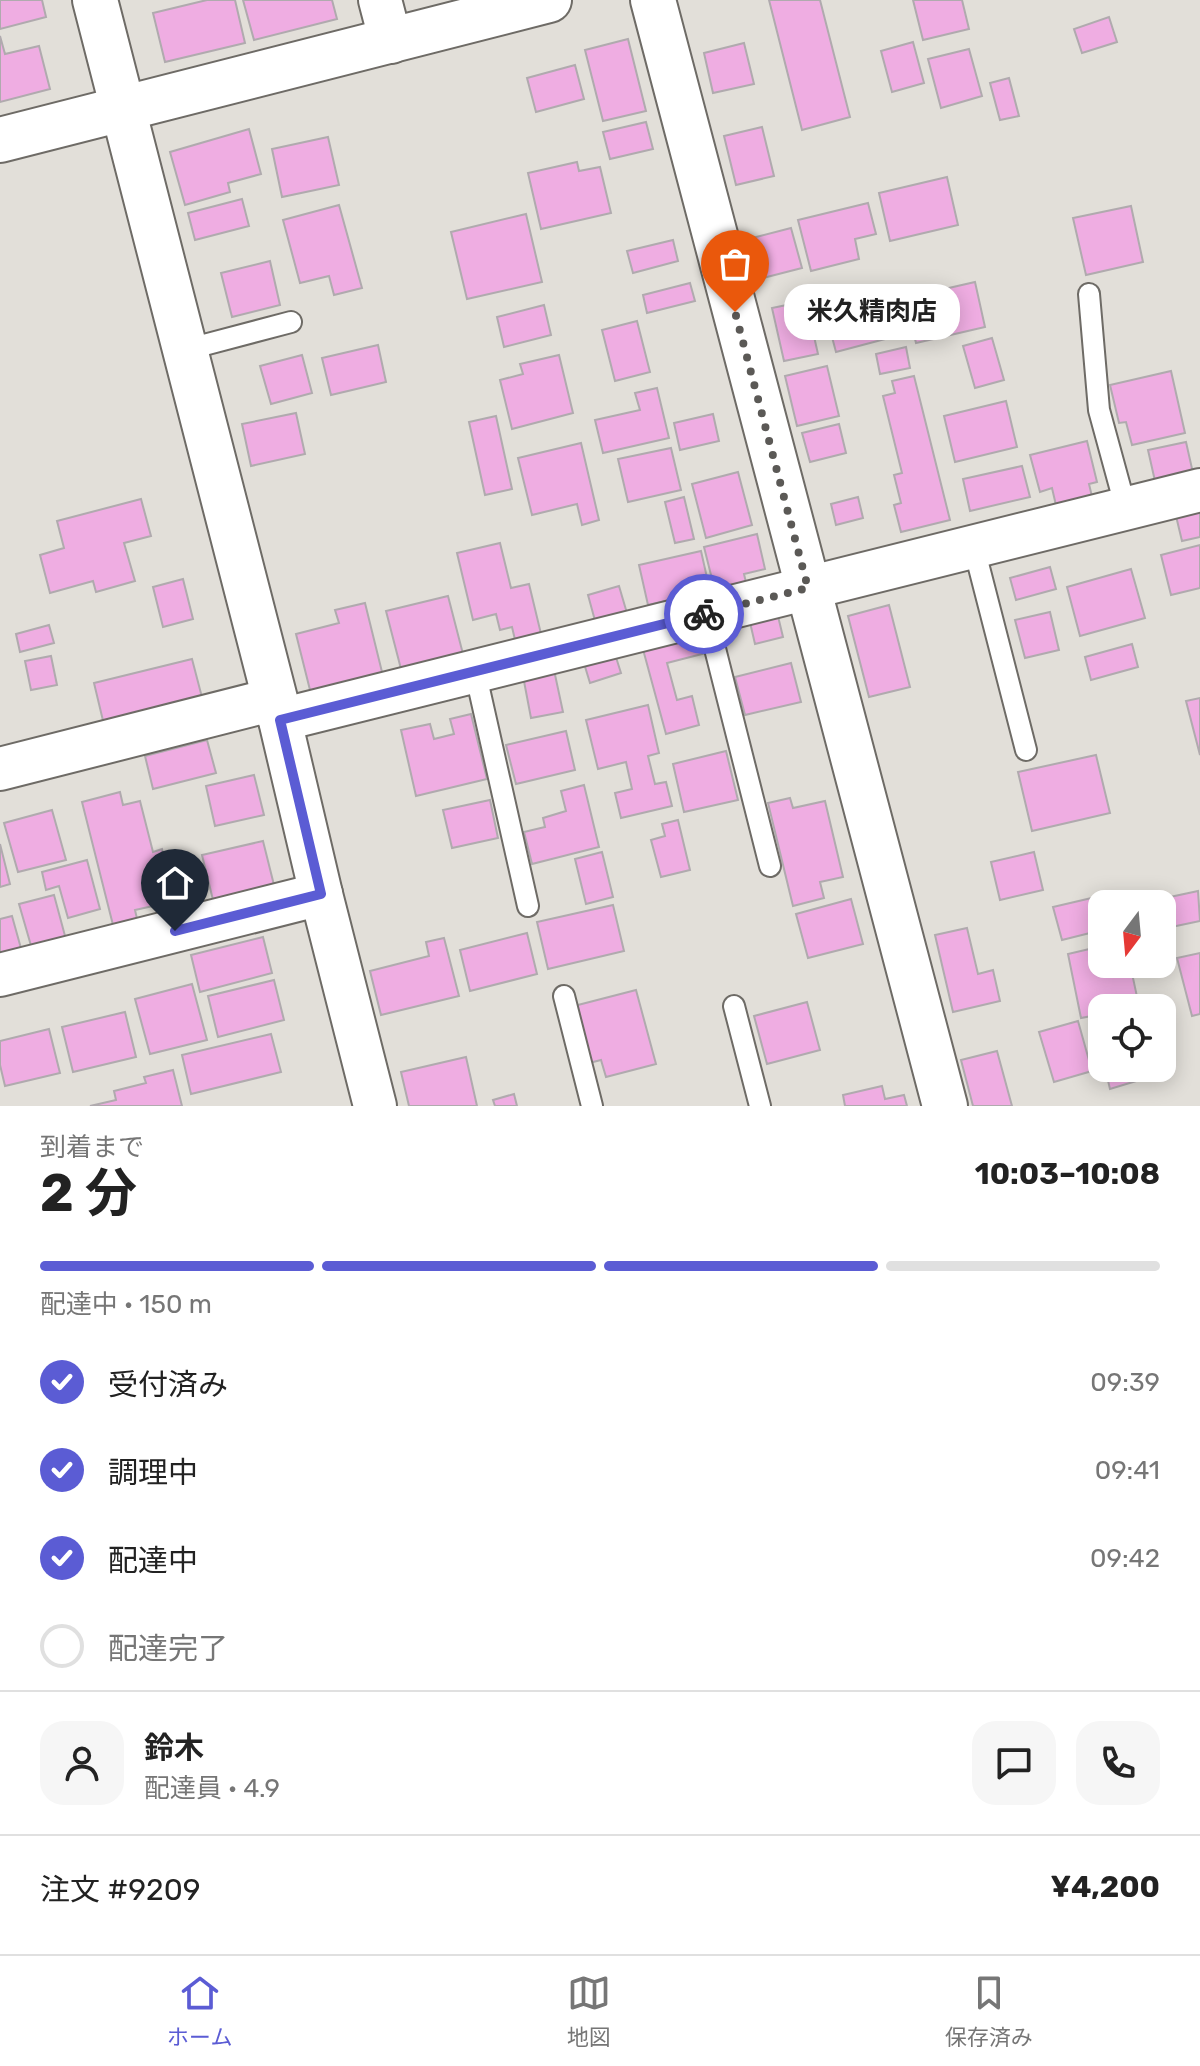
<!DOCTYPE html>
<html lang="ja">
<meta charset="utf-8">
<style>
:root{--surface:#fff;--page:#f6f6f6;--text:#222;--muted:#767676;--line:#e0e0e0;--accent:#5b5cd4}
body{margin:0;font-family:Rubik,"Noto Sans JP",sans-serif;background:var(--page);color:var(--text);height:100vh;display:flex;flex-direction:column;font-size:30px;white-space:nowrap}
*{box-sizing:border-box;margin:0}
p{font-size:26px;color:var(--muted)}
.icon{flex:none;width:44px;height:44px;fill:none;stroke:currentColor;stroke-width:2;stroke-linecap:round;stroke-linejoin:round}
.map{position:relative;height:1106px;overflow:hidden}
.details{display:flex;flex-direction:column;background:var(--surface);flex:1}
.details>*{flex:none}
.needle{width:52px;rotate:196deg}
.fabs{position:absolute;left:1088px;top:890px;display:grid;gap:16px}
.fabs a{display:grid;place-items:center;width:88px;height:88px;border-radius:16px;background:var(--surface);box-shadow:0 4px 20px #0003;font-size:40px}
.pin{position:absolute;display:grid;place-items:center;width:68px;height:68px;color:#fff;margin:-82px -34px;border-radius:50% 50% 50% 0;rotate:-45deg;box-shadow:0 0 8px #0007}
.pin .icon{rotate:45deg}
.courier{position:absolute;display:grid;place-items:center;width:80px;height:80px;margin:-40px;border:6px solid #5b5cd4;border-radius:50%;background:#fff;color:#222;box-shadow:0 2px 10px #0007}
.bubble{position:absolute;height:56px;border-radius:24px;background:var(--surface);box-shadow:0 4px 20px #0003;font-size:26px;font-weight:700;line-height:56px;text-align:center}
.overview em{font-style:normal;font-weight:700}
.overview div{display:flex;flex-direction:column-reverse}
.overview{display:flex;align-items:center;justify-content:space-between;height:136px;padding:0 40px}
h1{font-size:52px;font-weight:700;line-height:60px}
.bar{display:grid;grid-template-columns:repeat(4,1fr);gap:12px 8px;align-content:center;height:96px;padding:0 40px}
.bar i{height:10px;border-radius:6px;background:var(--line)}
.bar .selected{background:var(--accent)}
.bar p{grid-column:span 4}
.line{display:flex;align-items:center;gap:20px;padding:0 40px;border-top:2px solid var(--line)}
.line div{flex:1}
.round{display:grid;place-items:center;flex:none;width:84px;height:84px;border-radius:24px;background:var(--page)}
ol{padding:0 40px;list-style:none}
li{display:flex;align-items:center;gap:24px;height:88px}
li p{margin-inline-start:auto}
li .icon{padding:8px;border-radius:50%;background:var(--accent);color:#fff;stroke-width:4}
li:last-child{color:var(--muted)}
li i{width:44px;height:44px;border:4px solid var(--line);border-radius:50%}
.tabs{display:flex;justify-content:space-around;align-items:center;height:112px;border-top:2px solid var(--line);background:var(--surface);font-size:22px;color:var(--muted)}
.tabs a{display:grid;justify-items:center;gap:4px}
.tabs .selected{color:var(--accent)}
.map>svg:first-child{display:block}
.building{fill:#efade2;stroke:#b0aaae;stroke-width:2}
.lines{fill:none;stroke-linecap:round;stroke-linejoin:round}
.service-casing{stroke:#6e6b66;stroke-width:24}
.minor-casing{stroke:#6e6b66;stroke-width:46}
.tertiary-casing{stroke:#6e6b66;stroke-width:48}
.service{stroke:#fff;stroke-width:20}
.minor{stroke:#fff;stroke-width:42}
.tertiary{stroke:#fff;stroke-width:44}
.done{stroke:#5b5956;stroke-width:8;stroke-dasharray:0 14.4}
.route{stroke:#5b5cd4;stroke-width:10}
</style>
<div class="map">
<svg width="1200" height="1106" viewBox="0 0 1200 1106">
<rect width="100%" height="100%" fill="#e2dfd9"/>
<g class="building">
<path d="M 0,0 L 42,0 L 46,17 L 0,29 Z"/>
<path d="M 207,0 L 235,0 L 245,43 L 165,62 L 153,13 Z"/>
<path d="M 243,0 L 332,0 L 337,19 L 254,40 Z"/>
<path d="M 769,0 L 820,0 L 850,117 L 802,130 Z"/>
<path d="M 913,0 L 962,0 L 969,29 L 923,40 Z"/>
<path d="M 1109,17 L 1117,42 L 1082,53 L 1074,29 Z"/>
<path d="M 0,36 L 5,54 L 39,46 L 50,89 L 0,102 Z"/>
<path d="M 628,39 L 646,111 L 603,121 L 585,50 Z"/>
<path d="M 913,42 L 924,83 L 892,92 L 881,51 Z"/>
<path d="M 744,43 L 754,84 L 713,93 L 704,53 Z"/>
<path d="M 969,49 L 982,96 L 941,108 L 928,59 Z"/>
<path d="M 575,65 L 584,99 L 536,112 L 527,78 Z"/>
<path d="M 1009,78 L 1019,116 L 1000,120 L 990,83 Z"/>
<path d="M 646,122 L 653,149 L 610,159 L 603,132 Z"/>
<path d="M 762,127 L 774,176 L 736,185 L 724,136 Z"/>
<path d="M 249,129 L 261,174 L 228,183 L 230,192 L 185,205 L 170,152 Z"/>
<path d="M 328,137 L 339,185 L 282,197 L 272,149 Z"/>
<path d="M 577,162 L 579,171 L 600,167 L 611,213 L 541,229 L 528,173 Z"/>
<path d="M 947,177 L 958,225 L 890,241 L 879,193 Z"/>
<path d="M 242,199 L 249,226 L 195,240 L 188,213 Z"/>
<path d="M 868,203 L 876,234 L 855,239 L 859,259 L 811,271 L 798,220 Z"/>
<path d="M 339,205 L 362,288 L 334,295 L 329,276 L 300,283 L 283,220 Z"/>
<path d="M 1131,206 L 1143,262 L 1086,275 L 1073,218 Z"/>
<path d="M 526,214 L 542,282 L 467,299 L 451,232 Z"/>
<path d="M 791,228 L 802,268 L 763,278 L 752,238 Z"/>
<path d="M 673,240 L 678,261 L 633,273 L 627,251 Z"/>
<path d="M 270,261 L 280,305 L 232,317 L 221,273 Z"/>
<path d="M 975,282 L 985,327 L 916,343 L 905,298 Z"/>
<path d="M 690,283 L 695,301 L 647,313 L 643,295 Z"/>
<path d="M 864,286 L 867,296 L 892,289 L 904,334 L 836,352 L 824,307 L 839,303 L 836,293 Z"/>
<path d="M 806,301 L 818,354 L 784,361 L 772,308 Z"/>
<path d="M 544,305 L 551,335 L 504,347 L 497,317 Z"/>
<path d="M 637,321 L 650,372 L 615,381 L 602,330 Z"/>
<path d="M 992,338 L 1004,380 L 975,388 L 963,346 Z"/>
<path d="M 378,345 L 386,382 L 331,395 L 322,358 Z"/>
<path d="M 906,347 L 910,368 L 880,374 L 876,354 Z"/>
<path d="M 302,355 L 312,393 L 271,404 L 260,366 Z"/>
<path d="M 559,355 L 573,413 L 512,429 L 500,380 L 523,374 L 520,364 Z"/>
<path d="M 827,366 L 839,416 L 797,426 L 785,376 Z"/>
<path d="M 1171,371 L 1185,433 L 1132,445 L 1126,422 L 1119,423 L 1110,385 Z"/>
<path d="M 914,376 L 950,520 L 901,532 L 894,505 L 901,503 L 894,475 L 902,473 L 883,396 L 895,393 L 892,381 Z"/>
<path d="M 657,388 L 669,438 L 603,453 L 595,420 L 640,410 L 635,393 Z"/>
<path d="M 1006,401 L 1017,447 L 955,462 L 944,416 Z"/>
<path d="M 296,413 L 305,454 L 251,466 L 242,424 Z"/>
<path d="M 713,414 L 719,441 L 680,450 L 674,423 Z"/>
<path d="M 496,416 L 512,489 L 485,495 L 469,422 Z"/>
<path d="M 839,424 L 846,453 L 810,462 L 802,433 Z"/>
<path d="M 1087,441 L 1097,482 L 1089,484 L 1094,505 L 1058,514 L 1052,488 L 1040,492 L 1030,455 Z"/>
<path d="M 1186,442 L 1195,482 L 1157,490 L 1148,450 Z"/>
<path d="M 581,443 L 599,520 L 582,525 L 577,504 L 532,515 L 518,458 Z"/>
<path d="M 671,448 L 681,490 L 628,502 L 618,459 Z"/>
<path d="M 1022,466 L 1030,497 L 970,511 L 963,479 Z"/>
<path d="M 738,472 L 752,525 L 706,538 L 692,484 Z"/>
<path d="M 684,497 L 694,539 L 675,543 L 665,502 Z"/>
<path d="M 858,497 L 863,518 L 836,525 L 831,504 Z"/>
<path d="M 141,499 L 151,536 L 124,543 L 135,581 L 96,592 L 93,581 L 50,593 L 40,555 L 64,548 L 57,521 Z"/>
<path d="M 1200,510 L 1200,537 L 1182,541 L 1176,516 Z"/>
<path d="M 757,534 L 765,569 L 744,574 L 748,591 L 717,599 L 704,547 Z"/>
<path d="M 500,543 L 511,588 L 529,584 L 542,638 L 516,644 L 512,627 L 500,630 L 496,614 L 473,620 L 457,553 Z"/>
<path d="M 1200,545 L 1200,588 L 1171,595 L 1161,555 Z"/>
<path d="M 701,551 L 710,591 L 648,605 L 639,565 Z"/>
<path d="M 1050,567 L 1056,589 L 1016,600 L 1010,578 Z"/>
<path d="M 1131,569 L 1145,618 L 1080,636 L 1067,587 Z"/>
<path d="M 183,579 L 193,619 L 163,627 L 153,587 Z"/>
<path d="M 619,586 L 629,620 L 597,628 L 588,595 Z"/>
<path d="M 448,596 L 463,654 L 401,669 L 386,611 Z"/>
<path d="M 365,603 L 383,676 L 311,694 L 296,634 L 339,623 L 335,610 Z"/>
<path d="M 889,605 L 910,687 L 869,697 L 848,616 Z"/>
<path d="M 777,612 L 783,637 L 755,644 L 749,618 Z"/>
<path d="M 1050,612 L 1059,650 L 1025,658 L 1015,620 Z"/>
<path d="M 49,625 L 54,643 L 20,652 L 16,634 Z"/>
<path d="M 699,627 L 706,653 L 667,663 L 677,700 L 692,696 L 699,725 L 666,734 L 641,642 Z"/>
<path d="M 1132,644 L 1138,667 L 1091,680 L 1085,657 Z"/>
<path d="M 614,651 L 621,673 L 590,683 L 583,660 Z"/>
<path d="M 51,656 L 57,685 L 31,690 L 25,661 Z"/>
<path d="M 192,659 L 204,705 L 105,729 L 94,683 Z"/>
<path d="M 791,663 L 801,702 L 745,715 L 735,677 Z"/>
<path d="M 554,670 L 563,712 L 531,718 L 523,676 Z"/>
<path d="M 1200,698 L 1200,755 L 1186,701 Z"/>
<path d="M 648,705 L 659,753 L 648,756 L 655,784 L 666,782 L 672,806 L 621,818 L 615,793 L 632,789 L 626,762 L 598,769 L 586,720 Z"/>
<path d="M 471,714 L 487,779 L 416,796 L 401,730 L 430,724 L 434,739 L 454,734 L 450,719 Z"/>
<path d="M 566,731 L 575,770 L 516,784 L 506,745 Z"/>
<path d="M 207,740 L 216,773 L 153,789 L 145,756 Z"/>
<path d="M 726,751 L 738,800 L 684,812 L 673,764 Z"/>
<path d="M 1096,755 L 1110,813 L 1032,831 L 1018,772 Z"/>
<path d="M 254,775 L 264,815 L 215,826 L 206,786 Z"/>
<path d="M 584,785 L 599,847 L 532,864 L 524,832 L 545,827 L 543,818 L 566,811 L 561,791 Z"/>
<path d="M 120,792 L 123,805 L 140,801 L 153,852 L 162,849 L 171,885 L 149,890 L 153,906 L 135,910 L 138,923 L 114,929 L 82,802 Z"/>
<path d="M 790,798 L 793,808 L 825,801 L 843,877 L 820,882 L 824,898 L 793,906 L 768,803 Z"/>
<path d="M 490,800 L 498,838 L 452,848 L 443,810 Z"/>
<path d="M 52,810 L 66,860 L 18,872 L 4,823 Z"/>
<path d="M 678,820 L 690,870 L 661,877 L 651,840 L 665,836 L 662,824 Z"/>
<path d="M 263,841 L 275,889 L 214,904 L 202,855 Z"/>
<path d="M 0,844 L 10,884 L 0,887 Z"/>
<path d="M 602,852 L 613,897 L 586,904 L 575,859 Z"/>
<path d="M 1034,852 L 1043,890 L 1000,900 L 991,862 Z"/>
<path d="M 87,860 L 100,909 L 68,918 L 59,886 L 46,890 L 42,872 Z"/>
<path d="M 1198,891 L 1200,921 L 1162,929 L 1162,904 L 1142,903 Z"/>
<path d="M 1113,893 L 1116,904 L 1102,904 L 1102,930 L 1062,940 L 1053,907 Z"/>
<path d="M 54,895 L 68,947 L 34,956 L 19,904 Z"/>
<path d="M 851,899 L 863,944 L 808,958 L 796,914 Z"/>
<path d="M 613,905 L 624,951 L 548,969 L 537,922 Z"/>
<path d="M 12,916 L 22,952 L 0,957 L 0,919 Z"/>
<path d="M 967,928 L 978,974 L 993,970 L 1000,1001 L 953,1012 L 935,935 Z"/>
<path d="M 527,933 L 537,974 L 470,991 L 460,950 Z"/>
<path d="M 263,937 L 272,973 L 200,992 L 191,955 Z"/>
<path d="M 444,938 L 459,996 L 381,1015 L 370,971 L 429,956 L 426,942 Z"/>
<path d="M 1102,946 L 1102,964 L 1130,964 L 1139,1006 L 1102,1008 L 1102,1014 L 1081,1018 L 1068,954 Z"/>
<path d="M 1200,953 L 1200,1014 L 1192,1016 L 1177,958 Z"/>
<path d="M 274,980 L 284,1020 L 218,1037 L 208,996 Z"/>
<path d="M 192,984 L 207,1040 L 150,1054 L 135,999 Z"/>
<path d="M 636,990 L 656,1064 L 606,1077 L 601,1060 L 589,1063 L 574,1006 Z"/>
<path d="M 807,1002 L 820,1050 L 767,1064 L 754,1016 Z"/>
<path d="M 125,1012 L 136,1057 L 73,1072 L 62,1027 Z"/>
<path d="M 1078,1021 L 1092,1071 L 1054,1082 L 1039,1032 Z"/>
<path d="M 1102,1028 L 1102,1057 L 1095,1029 Z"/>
<path d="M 49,1029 L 60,1073 L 5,1086 L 0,1065 L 0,1041 Z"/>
<path d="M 271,1034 L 281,1072 L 191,1094 L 182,1055 Z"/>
<path d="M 997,1051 L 1012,1106 L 973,1106 L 961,1060 Z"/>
<path d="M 466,1057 L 477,1106 L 409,1106 L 401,1072 Z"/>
<path d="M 1105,1068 L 1154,1068 L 1156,1075 L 1110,1089 Z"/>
<path d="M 173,1070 L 182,1106 L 90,1106 L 116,1100 L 114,1091 L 146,1083 L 144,1077 Z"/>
<path d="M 882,1086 L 885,1099 L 904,1095 L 907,1106 L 845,1106 L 843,1095 Z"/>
<path d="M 514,1094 L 517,1106 L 495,1106 L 493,1100 Z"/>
</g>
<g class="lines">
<defs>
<g id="service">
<path d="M 1089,294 L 1099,410 L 1126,509"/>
<path d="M 185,350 L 291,322"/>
<path d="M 974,548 L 1026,750"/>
<path d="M 706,613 L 770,866"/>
<path d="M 475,671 L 528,906"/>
<path d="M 564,996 L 592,1106"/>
<path d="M 734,1006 L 760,1106"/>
</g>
<g id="minor">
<path d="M 380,0 L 391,42"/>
<path d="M 280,720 L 1200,490"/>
<path d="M 0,769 L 275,699 L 321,894 L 375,1106"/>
<path d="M 0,975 L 321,894"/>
</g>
<g id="tertiary">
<path d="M 95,0 L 275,699"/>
<path d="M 653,0 L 945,1106"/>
<path d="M 0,140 L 549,0"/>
</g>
</defs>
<use href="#service" class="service-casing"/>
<use href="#minor" class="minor-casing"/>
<use href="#tertiary" class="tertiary-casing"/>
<use href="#service" class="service"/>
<use href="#minor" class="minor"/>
<use href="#tertiary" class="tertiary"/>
</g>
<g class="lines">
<path class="done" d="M 704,614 L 808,588 L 735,312"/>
<path class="route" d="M 175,931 L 321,894 L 280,720 L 704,614"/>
</g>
</svg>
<div class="fabs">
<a><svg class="needle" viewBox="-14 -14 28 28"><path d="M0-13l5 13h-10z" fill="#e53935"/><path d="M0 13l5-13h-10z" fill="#767676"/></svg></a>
<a><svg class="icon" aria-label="locate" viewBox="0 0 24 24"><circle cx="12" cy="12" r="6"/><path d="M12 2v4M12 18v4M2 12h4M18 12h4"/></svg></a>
</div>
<div class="pin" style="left:735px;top:312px;background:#ea580c"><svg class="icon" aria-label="bag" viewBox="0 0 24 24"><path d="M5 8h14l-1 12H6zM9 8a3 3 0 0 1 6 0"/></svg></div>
<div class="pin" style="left:175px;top:931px;background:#1f2937"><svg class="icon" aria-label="home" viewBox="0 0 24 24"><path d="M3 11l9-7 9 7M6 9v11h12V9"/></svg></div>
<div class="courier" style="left:704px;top:614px"><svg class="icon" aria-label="bike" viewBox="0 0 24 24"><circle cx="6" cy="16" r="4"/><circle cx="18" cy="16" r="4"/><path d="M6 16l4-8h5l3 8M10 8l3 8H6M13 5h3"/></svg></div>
<div class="bubble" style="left:784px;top:284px;width:176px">米久精肉店</div>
</div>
<section class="details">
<div class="overview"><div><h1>2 分</h1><p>到着まで</p></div><em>10:03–10:08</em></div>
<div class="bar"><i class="selected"></i><i class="selected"></i><i class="selected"></i><i></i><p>配達中 · 150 m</p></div>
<ol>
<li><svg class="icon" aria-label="check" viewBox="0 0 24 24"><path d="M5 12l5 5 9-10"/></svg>受付済み<p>09:39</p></li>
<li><svg class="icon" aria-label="check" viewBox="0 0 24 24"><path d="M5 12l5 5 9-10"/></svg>調理中<p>09:41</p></li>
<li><svg class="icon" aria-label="check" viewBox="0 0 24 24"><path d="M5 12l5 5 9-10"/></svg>配達中<p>09:42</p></li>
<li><i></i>配達完了</li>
</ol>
<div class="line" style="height:144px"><a class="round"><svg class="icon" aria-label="person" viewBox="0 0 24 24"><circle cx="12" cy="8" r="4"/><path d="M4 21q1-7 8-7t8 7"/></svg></a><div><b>鈴木</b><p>配達員 · 4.9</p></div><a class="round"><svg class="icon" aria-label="chat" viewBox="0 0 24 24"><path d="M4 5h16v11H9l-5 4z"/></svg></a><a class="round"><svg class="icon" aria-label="phone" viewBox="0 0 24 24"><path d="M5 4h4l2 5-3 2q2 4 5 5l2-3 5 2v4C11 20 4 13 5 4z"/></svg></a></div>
<div class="line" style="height:104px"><div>注文 #9209</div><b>¥4,200</b></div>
</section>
<nav class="tabs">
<a class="selected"><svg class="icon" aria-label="home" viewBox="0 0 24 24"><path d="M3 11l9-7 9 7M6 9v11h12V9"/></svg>ホーム</a>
<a><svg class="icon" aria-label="map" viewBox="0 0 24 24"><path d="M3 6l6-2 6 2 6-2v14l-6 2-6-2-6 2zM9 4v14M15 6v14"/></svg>地図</a>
<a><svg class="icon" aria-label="saved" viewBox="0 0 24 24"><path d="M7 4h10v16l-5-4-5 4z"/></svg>保存済み</a>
</nav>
